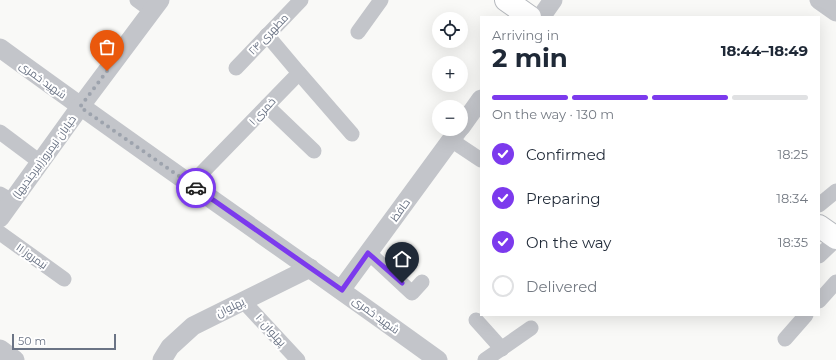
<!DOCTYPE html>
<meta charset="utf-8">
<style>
:root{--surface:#fff;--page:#f6f6f7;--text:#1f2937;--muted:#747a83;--line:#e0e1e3;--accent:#7c3aed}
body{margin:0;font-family:Montserrat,Cairo,sans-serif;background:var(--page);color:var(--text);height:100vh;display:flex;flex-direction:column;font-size:15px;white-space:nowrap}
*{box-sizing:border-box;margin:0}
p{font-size:13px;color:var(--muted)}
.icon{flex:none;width:22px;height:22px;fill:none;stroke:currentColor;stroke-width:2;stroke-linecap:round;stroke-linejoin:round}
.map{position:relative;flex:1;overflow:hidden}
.sheet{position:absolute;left:480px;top:16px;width:340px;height:300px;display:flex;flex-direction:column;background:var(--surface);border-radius:0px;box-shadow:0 4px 16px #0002}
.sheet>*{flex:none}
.fabs{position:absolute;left:432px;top:12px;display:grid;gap:8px}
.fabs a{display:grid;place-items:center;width:36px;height:36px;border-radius:50%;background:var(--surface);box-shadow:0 4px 16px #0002;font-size:20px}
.scale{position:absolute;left:12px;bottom:10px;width:104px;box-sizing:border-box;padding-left:4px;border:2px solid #6b7485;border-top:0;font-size:11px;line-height:14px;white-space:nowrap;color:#6b7485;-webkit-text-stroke:3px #fff;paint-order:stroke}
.pin{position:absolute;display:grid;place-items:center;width:34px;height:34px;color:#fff;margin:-41px -17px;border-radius:50% 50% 50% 0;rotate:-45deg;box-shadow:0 0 4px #0007}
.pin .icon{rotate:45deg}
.courier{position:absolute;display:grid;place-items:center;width:40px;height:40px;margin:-20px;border:3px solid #7c3aed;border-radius:50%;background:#fff;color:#222;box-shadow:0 1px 5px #0007}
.summary em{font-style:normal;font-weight:700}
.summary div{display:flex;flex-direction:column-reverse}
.summary{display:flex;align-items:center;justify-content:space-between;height:68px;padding:0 12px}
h1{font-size:26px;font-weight:700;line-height:30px}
.bar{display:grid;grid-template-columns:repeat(4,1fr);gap:6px 4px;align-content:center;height:48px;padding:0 12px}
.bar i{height:5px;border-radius:3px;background:var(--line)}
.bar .selected{background:var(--accent)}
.bar p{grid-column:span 4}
ol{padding:0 12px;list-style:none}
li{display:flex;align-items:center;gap:12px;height:44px}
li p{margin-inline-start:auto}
li .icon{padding:4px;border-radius:50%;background:var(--accent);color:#fff;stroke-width:4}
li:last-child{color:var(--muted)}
li i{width:22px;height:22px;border:2px solid var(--line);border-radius:50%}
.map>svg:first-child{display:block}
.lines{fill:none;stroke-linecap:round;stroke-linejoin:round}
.secondary-casing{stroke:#b6b9be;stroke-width:24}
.minor{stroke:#c3c5ca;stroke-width:15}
.tertiary{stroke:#c3c5ca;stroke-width:19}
.secondary{stroke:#fff;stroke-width:22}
.done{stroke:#9da3ad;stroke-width:4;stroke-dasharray:0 7.2}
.route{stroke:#7c3aed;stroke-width:5}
.labels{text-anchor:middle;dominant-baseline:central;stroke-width:4;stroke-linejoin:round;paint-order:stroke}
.street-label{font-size:11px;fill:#6b7485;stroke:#fff}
</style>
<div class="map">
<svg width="836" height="360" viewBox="0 0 836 360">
<rect width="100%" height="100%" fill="#f9f9f7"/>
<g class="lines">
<defs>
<g id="secondary">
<path d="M 506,0 L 530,17"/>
<path d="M 819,226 L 836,238"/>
</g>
</defs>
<use href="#secondary" class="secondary-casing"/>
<g class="minor">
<path d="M 137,0 L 152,11"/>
<path d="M 358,32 L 381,0"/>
<path d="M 236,68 L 301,0"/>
<path d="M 299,73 L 352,134"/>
<path d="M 267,106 L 314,151"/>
<path d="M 0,132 L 40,162"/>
<path d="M 451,140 L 481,160"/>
<path d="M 191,184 L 299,73 L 267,35"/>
<path d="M 0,194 L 12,201"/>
<path d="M 819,205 L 836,191"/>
<path d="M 0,233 L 64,279"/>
<path d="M 369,253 L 412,293 L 422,282"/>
<path d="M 819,256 L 836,240"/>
<path d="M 243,301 L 298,360"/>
<path d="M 819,301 L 836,282"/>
<path d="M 476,320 L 502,349"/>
<path d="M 785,339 L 806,315"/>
<path d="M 485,360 L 531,328"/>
</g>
<g class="tertiary">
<path d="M 819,0 L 836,12"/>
<path d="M 541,17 L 553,0"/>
<path d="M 0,48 C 145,154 293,255 438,360"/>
<path d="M 461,127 L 481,99"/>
<path d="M 0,218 L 80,107 L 160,0"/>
<path d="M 341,290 L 459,129"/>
<path d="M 0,349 L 15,360"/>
<path d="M 162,360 L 170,347 L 193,326 L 310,268"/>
</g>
<use href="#secondary" class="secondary"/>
</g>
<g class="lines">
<path class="done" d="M 107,71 L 80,107 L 196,188"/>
<path class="route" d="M 196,188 L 342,290 L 368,253 L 402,283"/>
</g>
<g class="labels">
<g class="street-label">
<text transform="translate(268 34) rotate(-46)">مطهری ۲۴</text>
<text transform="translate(43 80) rotate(36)">شهید خمری</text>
<text transform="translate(262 111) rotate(-46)">خمری ۱</text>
<text transform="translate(44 157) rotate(-54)">خیابان نیمروز(بیرجندیها)</text>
<text transform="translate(400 210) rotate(-54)">حافظ</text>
<text transform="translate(32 256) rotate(35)">نیمروز ۱۱</text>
<text transform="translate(230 307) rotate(-26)">پهلوان</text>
<text transform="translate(376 315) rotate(36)">شهید خمری</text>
<text transform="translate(271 330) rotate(48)">پهلوان ۱۰</text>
</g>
</g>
</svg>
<div class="fabs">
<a><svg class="icon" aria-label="locate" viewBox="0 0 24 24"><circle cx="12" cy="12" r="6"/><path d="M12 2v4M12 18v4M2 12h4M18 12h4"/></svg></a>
<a>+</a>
<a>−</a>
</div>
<div class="scale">50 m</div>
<div class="pin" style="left:107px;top:71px;background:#ea580c"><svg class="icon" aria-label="bag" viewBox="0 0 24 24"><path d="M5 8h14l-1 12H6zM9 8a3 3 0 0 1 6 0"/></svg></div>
<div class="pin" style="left:402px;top:283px;background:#1f2937"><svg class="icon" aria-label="home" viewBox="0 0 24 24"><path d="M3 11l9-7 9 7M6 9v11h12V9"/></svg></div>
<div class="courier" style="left:196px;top:188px"><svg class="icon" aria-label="car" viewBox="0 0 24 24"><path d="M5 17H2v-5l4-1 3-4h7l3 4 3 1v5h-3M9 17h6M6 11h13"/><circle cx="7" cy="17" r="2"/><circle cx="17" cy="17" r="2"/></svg></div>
<section class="sheet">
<div class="summary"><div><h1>2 min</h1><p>Arriving in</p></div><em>18:44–18:49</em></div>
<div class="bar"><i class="selected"></i><i class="selected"></i><i class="selected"></i><i></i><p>On the way · 130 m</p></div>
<ol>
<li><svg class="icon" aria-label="check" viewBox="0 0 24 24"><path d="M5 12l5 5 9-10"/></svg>Confirmed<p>18:25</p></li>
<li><svg class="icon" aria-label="check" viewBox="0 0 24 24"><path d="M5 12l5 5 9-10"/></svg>Preparing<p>18:34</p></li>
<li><svg class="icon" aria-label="check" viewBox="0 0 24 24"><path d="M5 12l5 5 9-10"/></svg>On the way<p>18:35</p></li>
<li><i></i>Delivered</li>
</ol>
</section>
</div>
